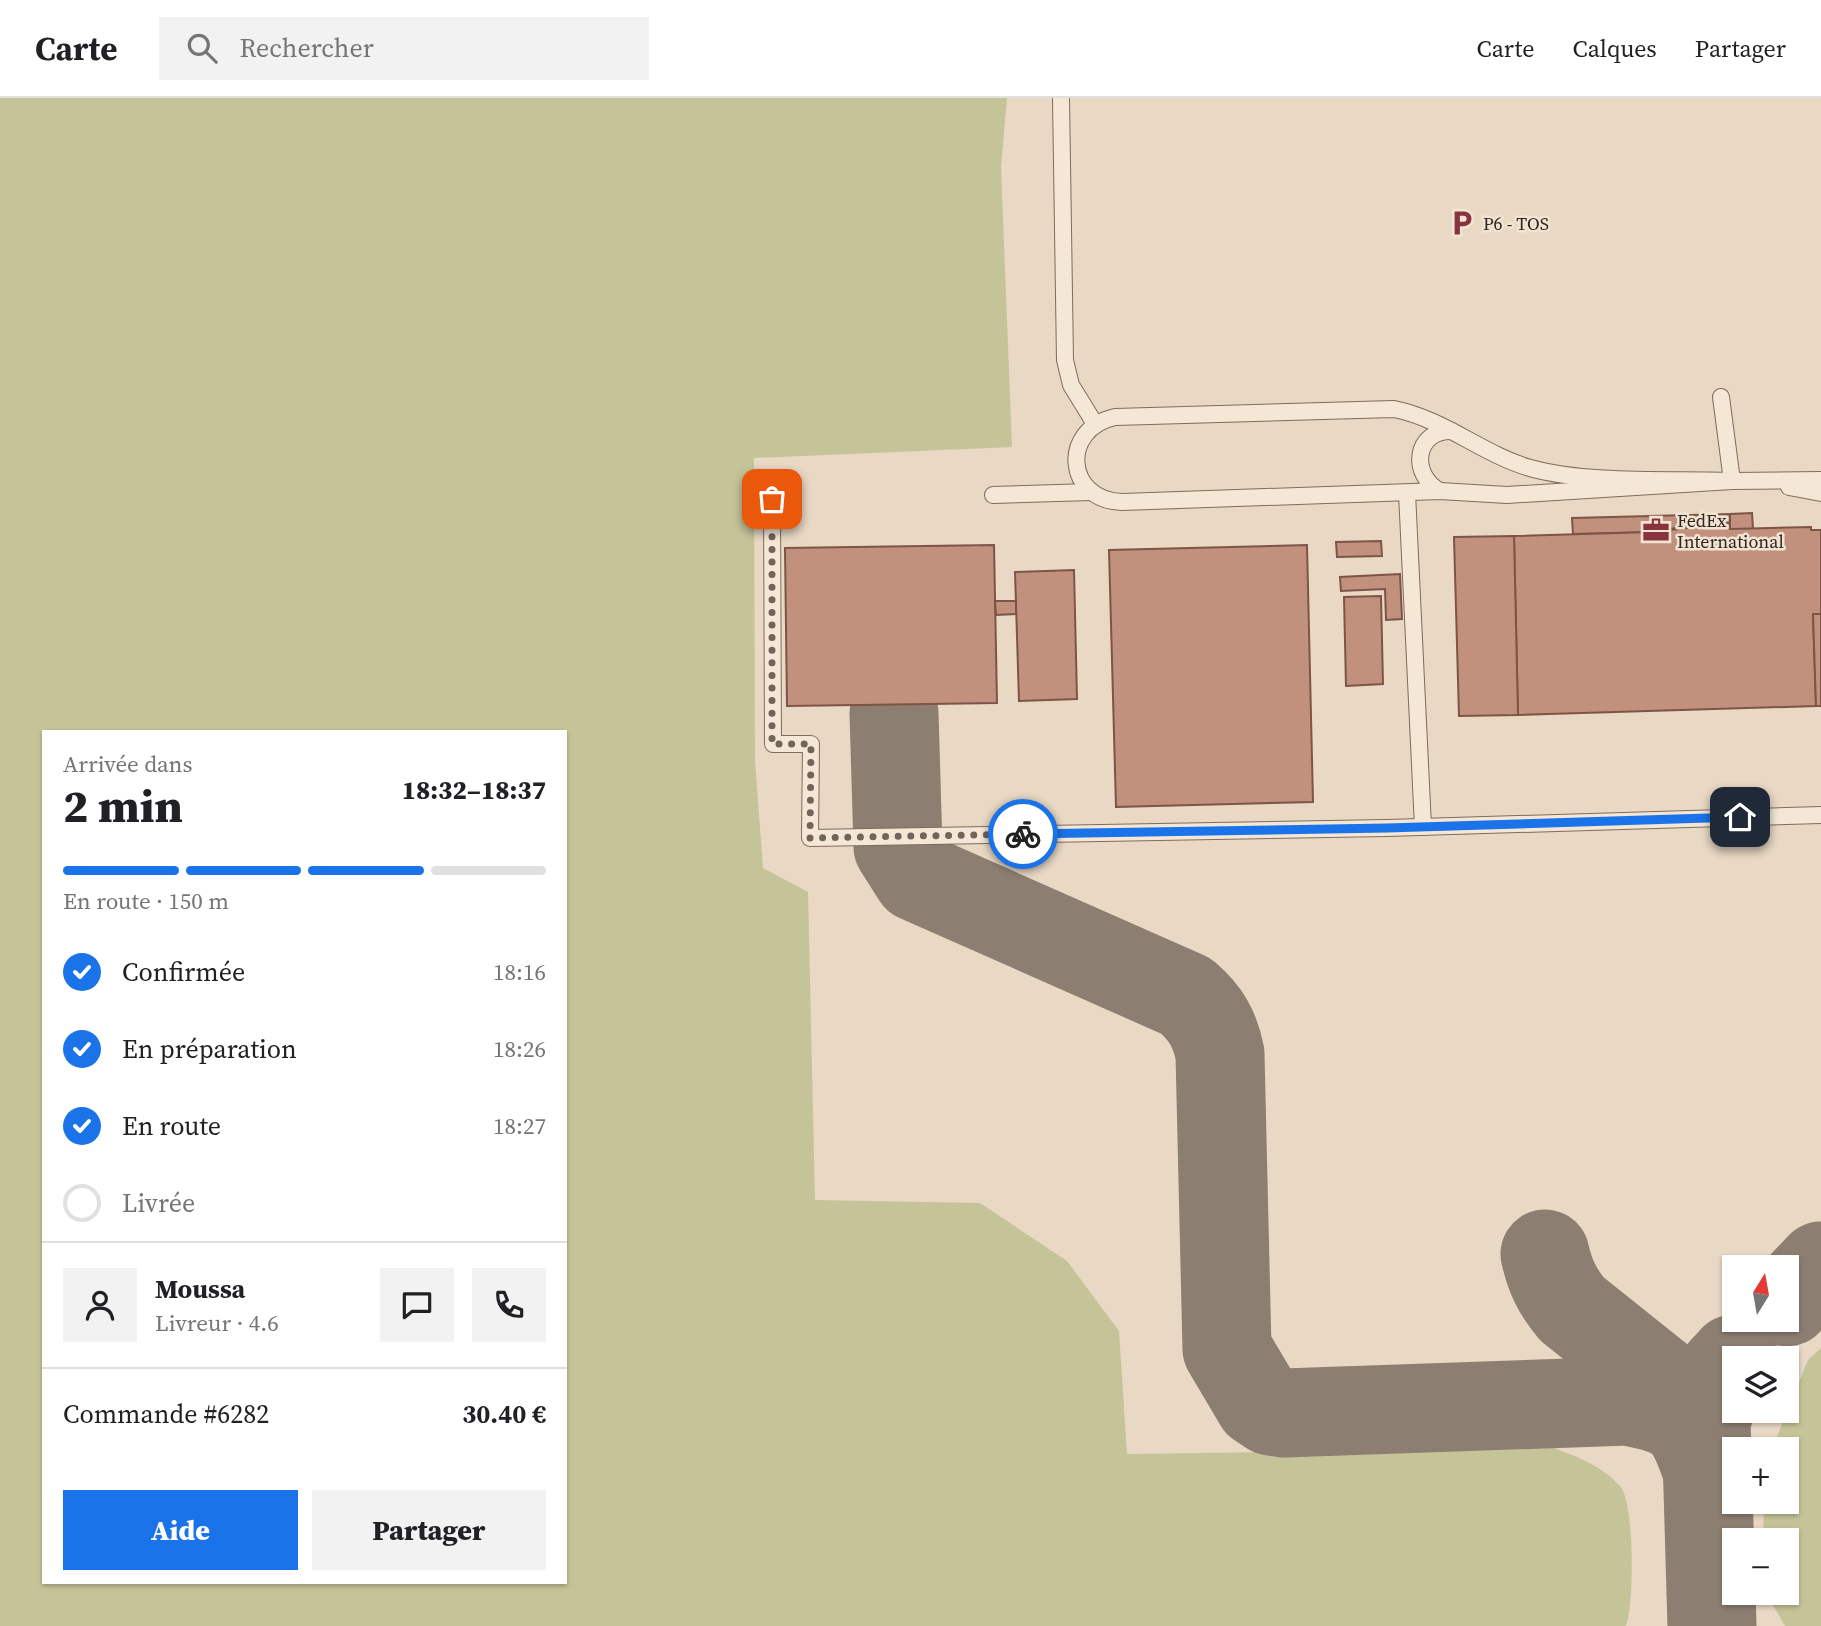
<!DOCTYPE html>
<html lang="fr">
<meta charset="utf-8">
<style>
:root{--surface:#fff;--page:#f2f2f2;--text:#202124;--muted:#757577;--line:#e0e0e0;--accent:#1a73e8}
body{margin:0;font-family:"Source Serif 4",serif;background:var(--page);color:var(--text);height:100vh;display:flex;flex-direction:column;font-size:26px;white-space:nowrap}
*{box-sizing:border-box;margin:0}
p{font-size:23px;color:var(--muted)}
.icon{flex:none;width:38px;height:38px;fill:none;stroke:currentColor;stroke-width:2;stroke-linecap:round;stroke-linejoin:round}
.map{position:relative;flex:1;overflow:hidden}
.details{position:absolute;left:42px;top:632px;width:525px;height:854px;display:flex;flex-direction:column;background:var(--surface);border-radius:0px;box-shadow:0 2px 5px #0004}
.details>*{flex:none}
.needle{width:46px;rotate:11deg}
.fabs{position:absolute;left:1722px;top:1157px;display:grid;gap:14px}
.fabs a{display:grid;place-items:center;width:77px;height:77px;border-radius:0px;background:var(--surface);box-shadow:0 2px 5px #0004;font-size:35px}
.pin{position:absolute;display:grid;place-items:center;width:60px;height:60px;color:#fff;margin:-30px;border-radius:14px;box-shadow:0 4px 10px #0006}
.courier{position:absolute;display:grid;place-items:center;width:70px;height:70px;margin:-35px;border:5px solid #1a73e8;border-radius:50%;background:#fff;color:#222;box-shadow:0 2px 9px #0007}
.headline em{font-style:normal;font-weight:800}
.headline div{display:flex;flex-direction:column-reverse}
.headline{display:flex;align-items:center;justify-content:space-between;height:119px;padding:0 21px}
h1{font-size:46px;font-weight:800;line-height:52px}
.bar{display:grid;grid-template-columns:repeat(4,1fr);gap:10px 7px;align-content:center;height:84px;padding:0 21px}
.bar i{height:9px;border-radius:5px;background:var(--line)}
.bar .selected{background:var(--accent)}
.bar p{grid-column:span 4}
.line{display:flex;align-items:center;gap:18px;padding:0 21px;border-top:2px solid var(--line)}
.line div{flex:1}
.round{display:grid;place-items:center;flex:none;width:74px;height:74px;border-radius:0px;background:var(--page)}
ol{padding:0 21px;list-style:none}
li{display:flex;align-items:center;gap:21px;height:77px}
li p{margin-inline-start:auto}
li .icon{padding:7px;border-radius:50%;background:var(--accent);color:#fff;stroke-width:4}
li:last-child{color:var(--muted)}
li i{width:38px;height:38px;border:4px solid var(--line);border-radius:50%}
.action{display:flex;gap:14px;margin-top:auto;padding:14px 21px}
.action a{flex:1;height:80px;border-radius:0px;background:var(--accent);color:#fff;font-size:28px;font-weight:800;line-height:80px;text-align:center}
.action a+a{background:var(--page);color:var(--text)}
header{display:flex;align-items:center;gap:42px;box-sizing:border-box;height:98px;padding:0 35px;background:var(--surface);border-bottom:2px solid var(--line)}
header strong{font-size:33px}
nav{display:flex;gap:38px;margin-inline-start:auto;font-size:24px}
.search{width:490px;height:63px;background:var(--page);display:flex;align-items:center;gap:18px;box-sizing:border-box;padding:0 24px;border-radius:0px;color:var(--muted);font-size:26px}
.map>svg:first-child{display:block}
.green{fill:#c5c499;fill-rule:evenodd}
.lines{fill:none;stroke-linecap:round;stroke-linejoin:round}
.taxiway{stroke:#8d7e72;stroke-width:89}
.building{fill:#c2917e;stroke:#7d5445;stroke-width:2}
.lane-casing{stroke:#816b5c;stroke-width:18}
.lane{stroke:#f4e7d6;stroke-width:16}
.done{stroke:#726459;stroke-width:7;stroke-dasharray:0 12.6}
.route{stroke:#1a73e8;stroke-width:9}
.labels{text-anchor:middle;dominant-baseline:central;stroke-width:5;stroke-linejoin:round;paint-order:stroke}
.poi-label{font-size:18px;fill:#32251f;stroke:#f1e4d2;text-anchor:start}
</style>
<header>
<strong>Carte</strong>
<div class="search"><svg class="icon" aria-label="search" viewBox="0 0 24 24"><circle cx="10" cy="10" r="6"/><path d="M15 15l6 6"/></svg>Rechercher</div>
<nav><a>Carte</a><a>Calques</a><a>Partager</a></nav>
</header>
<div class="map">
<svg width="1821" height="1528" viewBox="0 0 1821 1528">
<rect width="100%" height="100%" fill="#e8d8c4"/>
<g class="green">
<path d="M 0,0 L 1007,0 L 1001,69 L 1012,349 L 754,360 L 755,663 L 763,770 L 808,794 L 815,1102 L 980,1105 L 1067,1163 L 1119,1233 L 1127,1356 L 1554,1350 C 1578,1359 1602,1368 1620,1388 C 1635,1405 1634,1506 1626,1528 L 0,1528 ZM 44,634 L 565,634 L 565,1484 L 44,1484 Z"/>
<path d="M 1821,1250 L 1821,1528 L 1785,1528 L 1766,1495 L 1787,1494 L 1787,1442 L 1763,1442 L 1764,1404 L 1787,1404 L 1787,1351 L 1772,1351 L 1808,1262 Z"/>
</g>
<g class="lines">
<g class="taxiway">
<path d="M 894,615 L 898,749 L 917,779 L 1186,898 C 1206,915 1215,931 1220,956 L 1227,1251 L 1259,1305 L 1271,1313 L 1284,1315 L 1628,1303 C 1684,1314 1690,1322 1708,1375"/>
<path d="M 1545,1156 C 1550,1178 1557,1193 1572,1211 L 1662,1283 L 1681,1308 L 1693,1331"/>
<path d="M 1787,1204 L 1821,1168"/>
<path d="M 1712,1528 L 1706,1323 L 1722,1274 L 1734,1261"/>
</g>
</g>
<g class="building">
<path d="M 1752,415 L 1753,431 L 1730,431 L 1730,416 Z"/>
<path d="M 1730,416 L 1730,425 L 1656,432 L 1651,418 Z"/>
<path d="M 1651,418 L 1656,432 L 1652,434 L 1573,436 L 1572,420 Z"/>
<path d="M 1730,425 L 1730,431 L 1811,429 L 1811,432 L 1821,432 L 1821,516 L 1813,516 L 1816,608 L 1518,617 L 1514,438 L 1652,434 Z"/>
<path d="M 1514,438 L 1518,617 L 1459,618 L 1454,439 Z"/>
<path d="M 1381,443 L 1382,458 L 1337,459 L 1336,444 Z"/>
<path d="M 994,447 L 997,605 L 787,608 L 785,450 Z"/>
<path d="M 1307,447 L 1313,704 L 1116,709 L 1109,452 Z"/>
<path d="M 1074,472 L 1077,601 L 1019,603 L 1015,474 Z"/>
<path d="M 1400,476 L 1402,521 L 1386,522 L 1385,491 L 1341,493 L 1340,479 Z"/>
<path d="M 1381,498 L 1383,586 L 1346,588 L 1344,499 Z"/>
<path d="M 995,503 L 1016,503 L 1016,516 L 996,517 Z"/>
<path d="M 1813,516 L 1821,516 L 1821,608 L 1816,608 Z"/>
</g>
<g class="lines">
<defs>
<g id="lane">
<path d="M 1061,0 L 1065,262 L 1071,287 L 1095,326"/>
<path d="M 1721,299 L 1732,383"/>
<path d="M 1732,383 C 1672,381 1587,386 1530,370 C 1482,356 1444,321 1394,311 L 1115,319 C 1060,331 1065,402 1122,404 L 1440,393 L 1507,397 L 1732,383 L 1821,382"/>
<path d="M 1789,389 L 1821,395"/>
<path d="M 1440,393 C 1410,377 1414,332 1452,333"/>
<path d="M 1407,395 L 1423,729"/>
<path d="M 993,397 L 1091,394"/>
<path d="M 772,401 L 773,646 L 811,646 L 810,740 L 1387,730 L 1821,717"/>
</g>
</defs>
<use href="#lane" class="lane-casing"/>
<use href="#lane" class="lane"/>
</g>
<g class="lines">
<path class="done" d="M 772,401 L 772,646 L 811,646 L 810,740 L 1023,736"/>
<path class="route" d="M 1023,736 L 1387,730 L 1740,719"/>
</g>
<defs>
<symbol id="parking-bare" viewBox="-9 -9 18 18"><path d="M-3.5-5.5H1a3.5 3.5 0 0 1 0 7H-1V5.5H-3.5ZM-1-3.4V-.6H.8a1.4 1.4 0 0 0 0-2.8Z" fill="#89333f" stroke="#f1e4d2" stroke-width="2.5" paint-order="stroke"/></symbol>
<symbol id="office-bare" viewBox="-9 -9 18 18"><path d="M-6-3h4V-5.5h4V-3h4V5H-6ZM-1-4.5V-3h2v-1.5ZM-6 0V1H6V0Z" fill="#89333f" stroke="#f1e4d2" stroke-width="2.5" paint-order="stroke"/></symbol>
</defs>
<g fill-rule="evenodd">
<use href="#parking-bare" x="1443" y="106" width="38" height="38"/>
<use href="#office-bare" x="1637" y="413" width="38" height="38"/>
</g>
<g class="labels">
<g class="poi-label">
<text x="1483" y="125">P6 - TOS</text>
<text x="1677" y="422">FedEx<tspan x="1677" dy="21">International</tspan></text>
</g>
</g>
</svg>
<div class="fabs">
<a><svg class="needle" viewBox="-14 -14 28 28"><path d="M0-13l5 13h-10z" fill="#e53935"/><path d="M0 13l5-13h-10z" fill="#757577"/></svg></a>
<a><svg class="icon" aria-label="layers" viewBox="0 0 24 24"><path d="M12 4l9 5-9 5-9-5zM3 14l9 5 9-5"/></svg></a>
<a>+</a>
<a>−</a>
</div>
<div class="pin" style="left:772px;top:401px;background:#ea580c"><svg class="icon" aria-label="bag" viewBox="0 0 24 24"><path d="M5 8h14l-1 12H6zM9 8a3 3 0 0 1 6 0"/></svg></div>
<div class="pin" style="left:1740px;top:719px;background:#1f2937"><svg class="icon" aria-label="home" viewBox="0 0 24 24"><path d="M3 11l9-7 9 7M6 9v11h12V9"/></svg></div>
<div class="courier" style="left:1023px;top:736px"><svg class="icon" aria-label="bike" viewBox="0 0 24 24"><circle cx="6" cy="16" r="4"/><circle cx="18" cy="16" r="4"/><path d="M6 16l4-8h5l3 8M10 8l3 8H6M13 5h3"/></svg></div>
<section class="details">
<div class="headline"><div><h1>2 min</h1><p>Arrivée dans</p></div><em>18:32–18:37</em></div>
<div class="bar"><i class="selected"></i><i class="selected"></i><i class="selected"></i><i></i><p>En route · 150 m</p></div>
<ol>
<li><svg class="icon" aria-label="check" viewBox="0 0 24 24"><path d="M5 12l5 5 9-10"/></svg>Confirmée<p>18:16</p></li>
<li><svg class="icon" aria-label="check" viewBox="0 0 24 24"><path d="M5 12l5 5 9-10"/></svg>En préparation<p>18:26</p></li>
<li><svg class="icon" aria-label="check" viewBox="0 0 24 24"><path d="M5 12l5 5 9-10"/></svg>En route<p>18:27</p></li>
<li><i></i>Livrée</li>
</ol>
<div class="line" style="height:126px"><a class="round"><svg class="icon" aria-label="person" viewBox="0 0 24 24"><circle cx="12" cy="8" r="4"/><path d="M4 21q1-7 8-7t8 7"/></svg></a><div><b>Moussa</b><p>Livreur · 4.6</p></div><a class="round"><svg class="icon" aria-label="chat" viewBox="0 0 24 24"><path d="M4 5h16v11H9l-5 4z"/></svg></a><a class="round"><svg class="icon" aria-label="phone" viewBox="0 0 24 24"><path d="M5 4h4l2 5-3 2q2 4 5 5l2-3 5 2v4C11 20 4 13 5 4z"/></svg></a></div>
<div class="line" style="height:91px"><div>Commande #6282</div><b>30.40 €</b></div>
<div class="action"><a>Aide</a><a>Partager</a></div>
</section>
</div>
